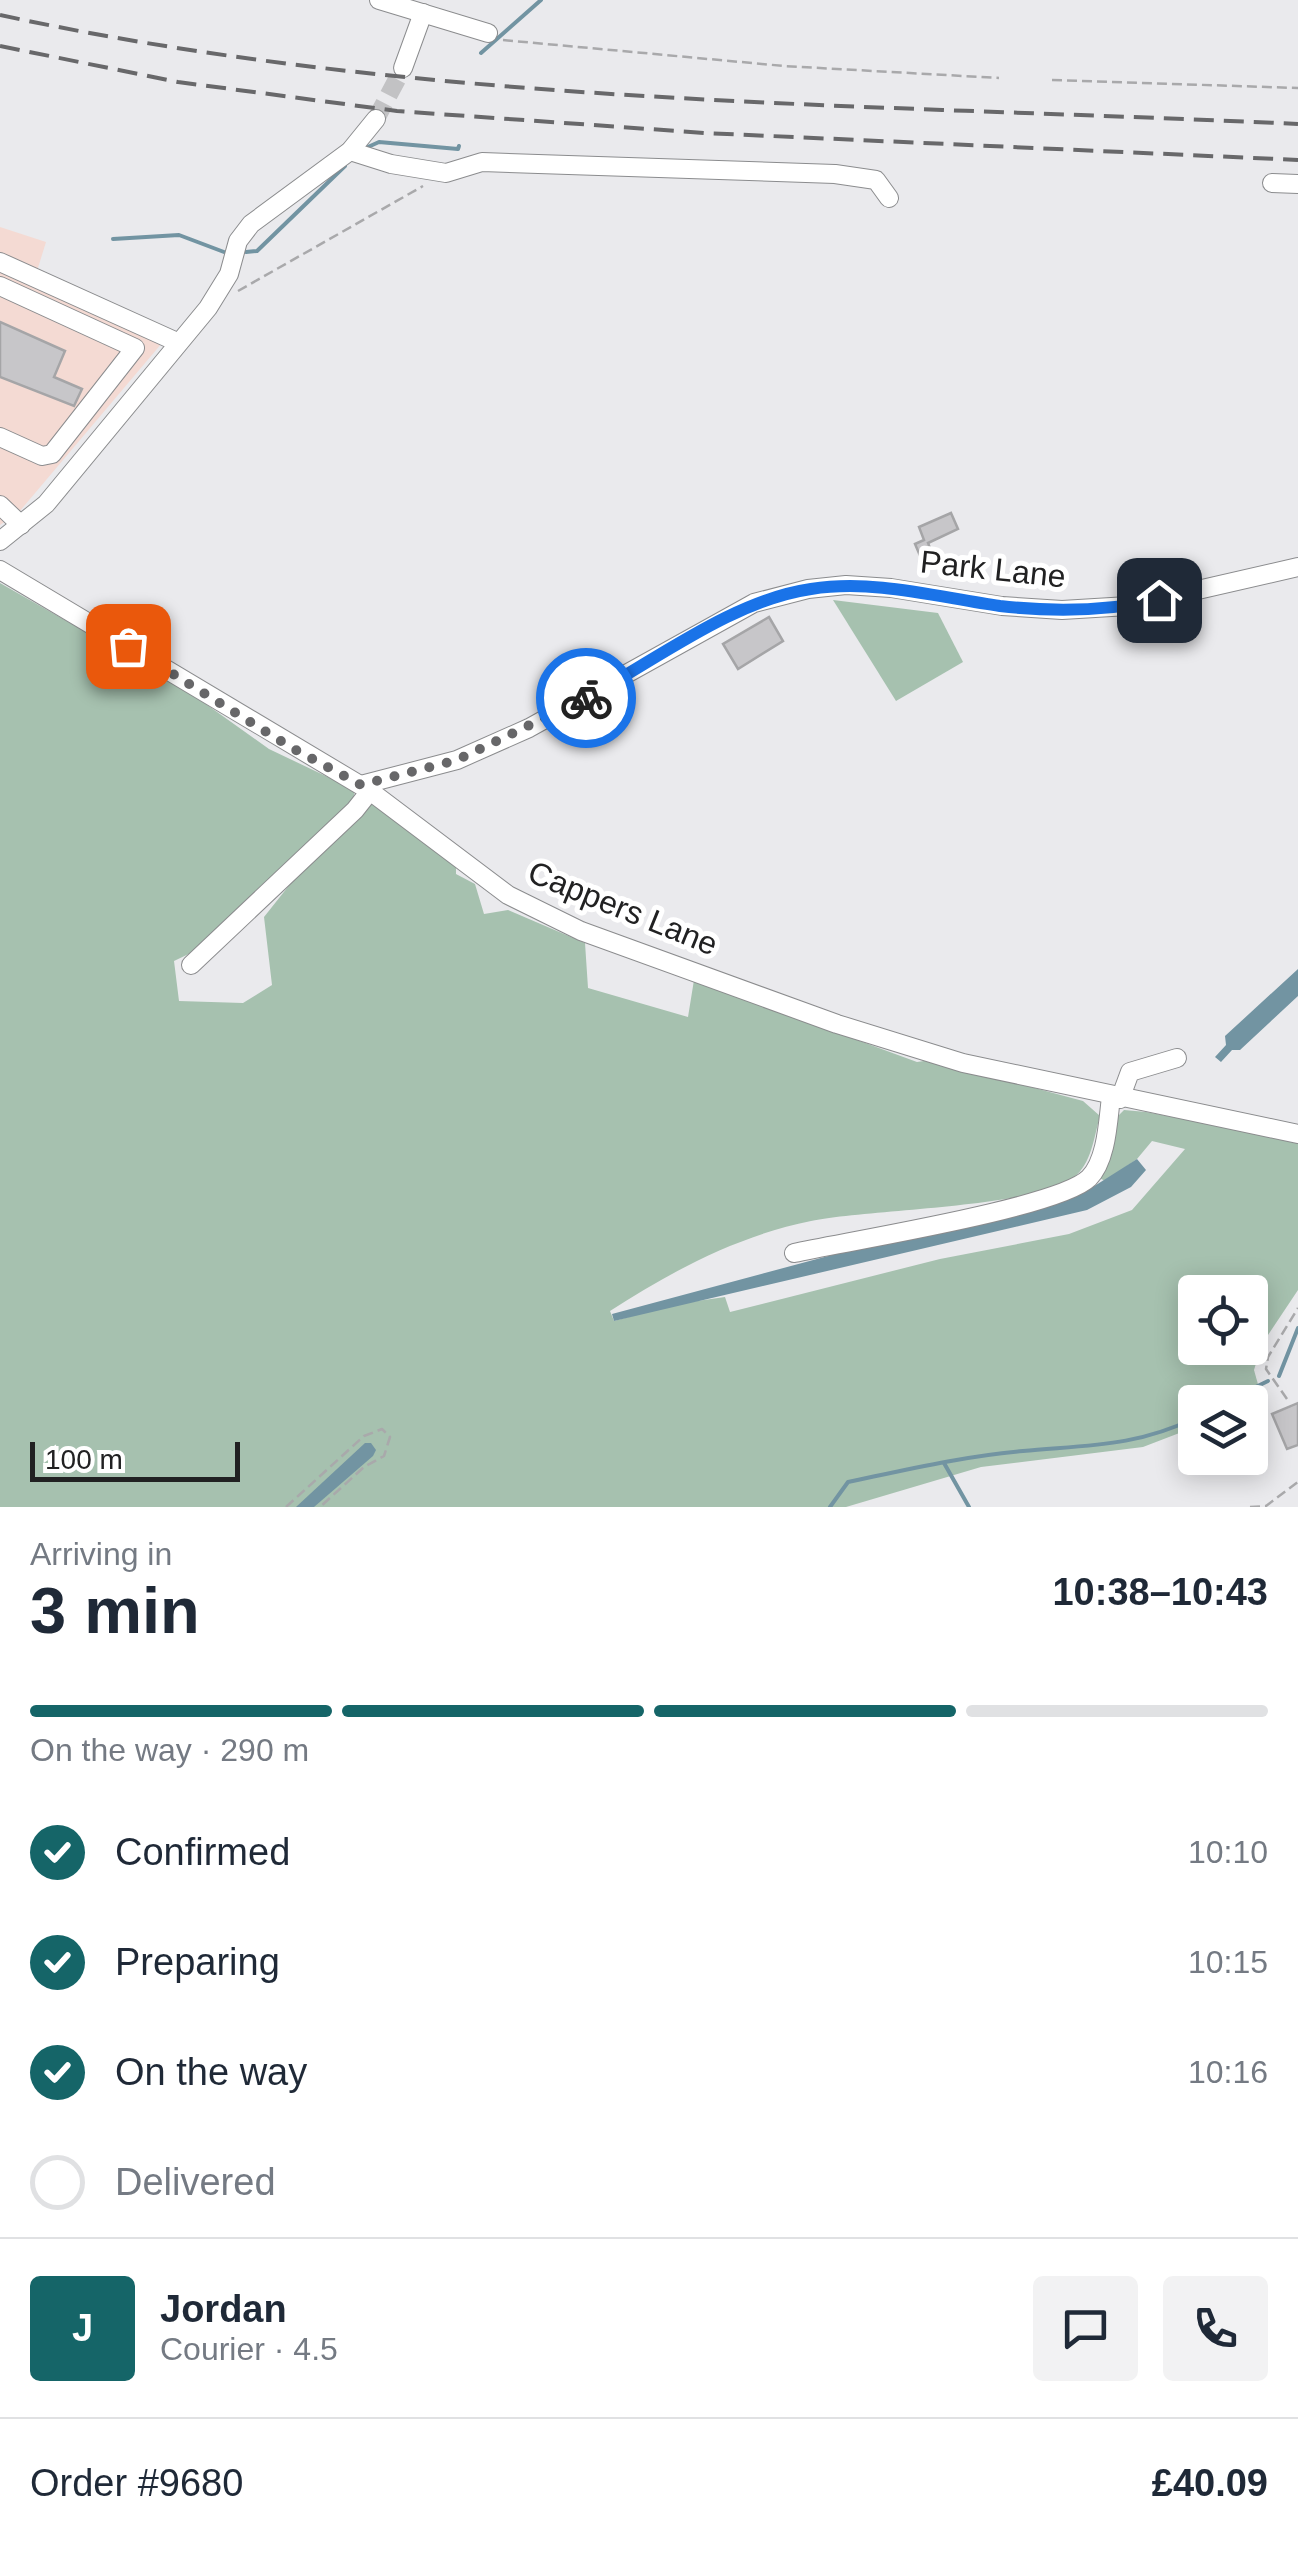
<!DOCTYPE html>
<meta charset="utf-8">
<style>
:root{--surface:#fff;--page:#f2f2f3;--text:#1f2937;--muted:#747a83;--line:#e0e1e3;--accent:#156568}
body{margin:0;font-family:Helvetica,sans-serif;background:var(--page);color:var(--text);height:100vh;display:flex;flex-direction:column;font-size:38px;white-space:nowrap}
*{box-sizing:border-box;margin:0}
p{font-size:32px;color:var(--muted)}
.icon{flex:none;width:55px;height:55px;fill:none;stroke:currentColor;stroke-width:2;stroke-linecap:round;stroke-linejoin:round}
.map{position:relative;height:1507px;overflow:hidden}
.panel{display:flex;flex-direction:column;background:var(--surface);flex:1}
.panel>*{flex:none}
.fabs{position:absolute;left:1178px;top:1275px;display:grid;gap:20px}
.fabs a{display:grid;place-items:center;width:90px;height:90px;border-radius:10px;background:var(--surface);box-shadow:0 5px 25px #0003;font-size:50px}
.scale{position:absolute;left:30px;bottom:25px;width:210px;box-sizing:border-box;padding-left:10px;border:5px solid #212122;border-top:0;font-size:28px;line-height:35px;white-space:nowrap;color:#212122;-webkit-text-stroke:8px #fff;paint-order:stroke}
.pin{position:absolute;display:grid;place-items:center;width:85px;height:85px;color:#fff;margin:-42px;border-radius:20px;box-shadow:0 5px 15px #0006}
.courier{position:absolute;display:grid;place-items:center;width:100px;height:100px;margin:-50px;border:8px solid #1a73e8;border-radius:50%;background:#fff;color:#222;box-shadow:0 2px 12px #0007}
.headline em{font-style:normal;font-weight:600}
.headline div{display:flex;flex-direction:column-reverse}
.headline{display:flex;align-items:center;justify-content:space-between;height:170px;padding:0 30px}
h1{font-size:65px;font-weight:600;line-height:75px}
.bar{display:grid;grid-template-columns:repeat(4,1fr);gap:15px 10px;align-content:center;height:120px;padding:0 30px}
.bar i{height:12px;border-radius:8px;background:var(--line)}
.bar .selected{background:var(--accent)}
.bar p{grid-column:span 4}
.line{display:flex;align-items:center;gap:25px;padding:0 30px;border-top:2px solid var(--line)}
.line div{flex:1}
.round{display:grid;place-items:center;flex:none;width:105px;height:105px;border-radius:10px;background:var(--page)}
ol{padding:0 30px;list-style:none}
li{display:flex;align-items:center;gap:30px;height:110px}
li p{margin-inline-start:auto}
li .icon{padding:10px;border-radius:50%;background:var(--accent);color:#fff;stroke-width:4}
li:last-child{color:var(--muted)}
li i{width:55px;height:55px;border:5px solid var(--line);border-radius:50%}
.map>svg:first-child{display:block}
.industrial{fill:#f4dad3}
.green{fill:#a6c1af;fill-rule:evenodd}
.water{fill:#7294a2}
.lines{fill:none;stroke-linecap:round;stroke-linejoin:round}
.stream{stroke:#7294a2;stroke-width:4}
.building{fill:#c7c6c9;stroke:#a5a5a7;stroke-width:2.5}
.minor-tunnel{stroke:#c2c2c4;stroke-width:18;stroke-dasharray:18 9;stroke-linecap:butt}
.minor-casing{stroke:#8b8c8e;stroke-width:20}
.path{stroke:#a9a9ab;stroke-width:2.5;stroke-dasharray:10 5;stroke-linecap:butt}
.minor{stroke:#fff;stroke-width:18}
.rail{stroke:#68686a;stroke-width:4;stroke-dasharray:20 10;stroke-linecap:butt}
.done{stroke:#676769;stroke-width:10;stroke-dasharray:0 18}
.route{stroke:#1a73e8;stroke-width:12}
.labels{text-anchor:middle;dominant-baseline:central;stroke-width:10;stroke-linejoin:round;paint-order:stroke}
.street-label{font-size:32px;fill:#212122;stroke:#fff}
</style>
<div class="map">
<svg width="1298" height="1507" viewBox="0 0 1298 1507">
<rect width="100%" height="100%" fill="#eaeaed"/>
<path class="industrial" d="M 0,227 L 46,242 L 37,271 L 173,330 L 19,512 L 0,525 Z"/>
<g class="green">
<path d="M 0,583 L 182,687 L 269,749 L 355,790 L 352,805 L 195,951 L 174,961 L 179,1001 L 243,1003 L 272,985 L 264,917 L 291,883 L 291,876 L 371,804 L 418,834 L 456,866 L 456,874 L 475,884 L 484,914 L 508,910 L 585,943 L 588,988 L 688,1017 L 694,980 L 917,1062 L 931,1060 L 1083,1101 L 1100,1116 C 1094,1136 1092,1164 1073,1178 C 1033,1208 869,1209 811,1221 C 737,1236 672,1271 610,1311 L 614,1321 L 676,1304 L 725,1297 L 730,1312 L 940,1259 L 1069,1234 L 1132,1210 L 1185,1149 L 1152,1141 L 1137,1159 L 1105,1181 L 1096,1176 L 1115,1119 L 1124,1110 L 1146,1112 L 1298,1141 L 1298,1290 L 1262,1344 L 1254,1370 L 1261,1395 L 1246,1402 L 1195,1402 L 1195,1427 L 1143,1447 L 981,1467 L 846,1507 L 0,1507 ZM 1195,1292 L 1250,1292 L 1250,1348 L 1195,1348 Z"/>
<path d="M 833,600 L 938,613 L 963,662 L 896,701 Z"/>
</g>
<g class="water">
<path d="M 1298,969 L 1298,996 L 1240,1050 L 1232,1050 L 1221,1062 L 1215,1057 L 1226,1045 L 1225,1036 Z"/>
<path d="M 1137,1159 L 1146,1170 L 1131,1187 L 1087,1210 L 614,1321 L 612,1314 L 899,1237 L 1020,1213 L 1085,1192 Z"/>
<path d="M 365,1443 L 371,1443 L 376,1450 L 373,1456 L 314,1507 L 296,1507 Z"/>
</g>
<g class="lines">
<g class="stream">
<path d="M 481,53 L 541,0"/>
<path d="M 368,147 L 379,142 L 458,149 L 459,146"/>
<path d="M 113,239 L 179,235 L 224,252"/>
<path d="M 246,252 L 257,251 L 345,166"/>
<path d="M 1279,1376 L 1298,1328"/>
<path d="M 1225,1402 L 1268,1381"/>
<path d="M 944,1463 L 969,1507"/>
<path d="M 830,1507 L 848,1482 C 905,1470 964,1456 1023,1451 C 1087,1445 1135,1447 1195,1418"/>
</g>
</g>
<g class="building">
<path d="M 0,322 L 65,351 L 54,377 L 82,389 L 74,406 L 0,377 Z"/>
<path d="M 951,513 L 958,529 L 928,543 L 932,553 L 921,558 L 915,544 L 924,540 L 919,527 Z"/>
<path d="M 769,617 L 783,641 L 738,669 L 723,644 Z"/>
<path d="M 1298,1403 L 1298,1445 L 1287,1449 L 1272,1414 Z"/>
</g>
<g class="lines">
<path class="minor-tunnel" d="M 376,119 L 403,68"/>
<defs>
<g id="minor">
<path d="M 379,0 L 488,33"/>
<path d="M 403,68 L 423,13"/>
<path d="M 350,151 L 391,164 L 446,173 L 482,162 L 835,174 L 876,180 L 889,198"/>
<path d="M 1272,183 L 1298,184"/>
<path d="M 0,262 L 177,342"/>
<path d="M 0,286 L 135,348 L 52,454 L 42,456 L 0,437"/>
<path d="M 0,505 L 21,525"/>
<path d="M 0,541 L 46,504 L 208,308 L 229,274 L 238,241 L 251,224 L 350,151 L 376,119"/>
<path d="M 0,570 L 370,791 L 508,895 L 581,931 L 837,1024 L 963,1063 L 1298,1134"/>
<path d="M 361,785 L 457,760 L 529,728 L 754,603 L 808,589 L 846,585 L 891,588 L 1002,606 L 1062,610 L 1128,606 L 1298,567"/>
<path d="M 191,965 L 355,810 L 370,791"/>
<path d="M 1120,1099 L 1130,1072 L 1177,1058"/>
<path d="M 794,1253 C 848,1241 1058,1208 1089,1178 C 1107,1160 1108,1120 1111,1097"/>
</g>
</defs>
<use href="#minor" class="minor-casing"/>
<g class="path">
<path d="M 503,40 L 784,66 L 999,78"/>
<path d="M 1052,80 L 1298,88"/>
<path d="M 238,291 L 423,186"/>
<path d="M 1287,1399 L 1266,1369 L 1268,1357 L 1298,1308"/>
<path d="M 286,1507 L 364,1436 L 382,1429 L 390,1437 L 384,1456 L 364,1467 L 320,1507"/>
<path d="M 1250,1507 L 1266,1506 L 1298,1482"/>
</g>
<use href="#minor" class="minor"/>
<g class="rail">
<path d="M 0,15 C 426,107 864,103 1298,124"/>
<path d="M 0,46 L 178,82 L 397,111 L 705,133 L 1298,160"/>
</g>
</g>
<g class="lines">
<path class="done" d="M 128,646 L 292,748 L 361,785 L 457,760 L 586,698"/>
<path class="route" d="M 586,698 C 655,661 733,600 811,589 C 874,579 937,597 1000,606 C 1052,612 1107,611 1159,600"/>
</g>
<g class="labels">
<g class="street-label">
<text transform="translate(993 569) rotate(6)">Park Lane</text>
<text transform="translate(623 908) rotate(22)">Cappers Lane</text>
</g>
</g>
</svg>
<div class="fabs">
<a><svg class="icon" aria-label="locate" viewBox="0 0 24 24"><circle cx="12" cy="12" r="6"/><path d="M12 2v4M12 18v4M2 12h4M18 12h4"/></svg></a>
<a><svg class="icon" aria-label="layers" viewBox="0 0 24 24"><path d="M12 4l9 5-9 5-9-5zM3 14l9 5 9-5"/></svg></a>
</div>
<div class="scale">100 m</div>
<div class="pin" style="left:128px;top:646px;background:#ea580c"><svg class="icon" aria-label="bag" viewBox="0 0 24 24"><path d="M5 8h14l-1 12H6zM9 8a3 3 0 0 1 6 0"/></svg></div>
<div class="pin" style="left:1159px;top:600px;background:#1f2937"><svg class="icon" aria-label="home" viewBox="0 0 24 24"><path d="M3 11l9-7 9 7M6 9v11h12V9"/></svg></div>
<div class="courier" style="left:586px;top:698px"><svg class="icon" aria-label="bike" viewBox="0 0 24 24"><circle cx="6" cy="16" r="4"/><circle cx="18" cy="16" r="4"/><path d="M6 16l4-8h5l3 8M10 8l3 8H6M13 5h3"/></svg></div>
</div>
<section class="panel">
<div class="headline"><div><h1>3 min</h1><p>Arriving in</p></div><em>10:38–10:43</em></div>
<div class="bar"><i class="selected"></i><i class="selected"></i><i class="selected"></i><i></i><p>On the way · 290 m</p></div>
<ol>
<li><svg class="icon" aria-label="check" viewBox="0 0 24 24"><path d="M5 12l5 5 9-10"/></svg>Confirmed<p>10:10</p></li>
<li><svg class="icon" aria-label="check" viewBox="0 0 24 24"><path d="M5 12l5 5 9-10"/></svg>Preparing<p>10:15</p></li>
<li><svg class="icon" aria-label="check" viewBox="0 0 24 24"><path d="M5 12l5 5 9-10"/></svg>On the way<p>10:16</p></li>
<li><i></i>Delivered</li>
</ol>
<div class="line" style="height:180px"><b class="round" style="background:var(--accent);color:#fff">J</b><div><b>Jordan</b><p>Courier · 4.5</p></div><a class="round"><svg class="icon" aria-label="chat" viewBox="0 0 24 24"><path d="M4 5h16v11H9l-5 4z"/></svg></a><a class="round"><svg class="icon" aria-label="phone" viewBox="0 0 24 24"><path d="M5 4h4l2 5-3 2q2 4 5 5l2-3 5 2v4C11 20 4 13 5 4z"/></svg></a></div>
<div class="line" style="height:130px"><div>Order #9680</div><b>£40.09</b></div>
</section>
